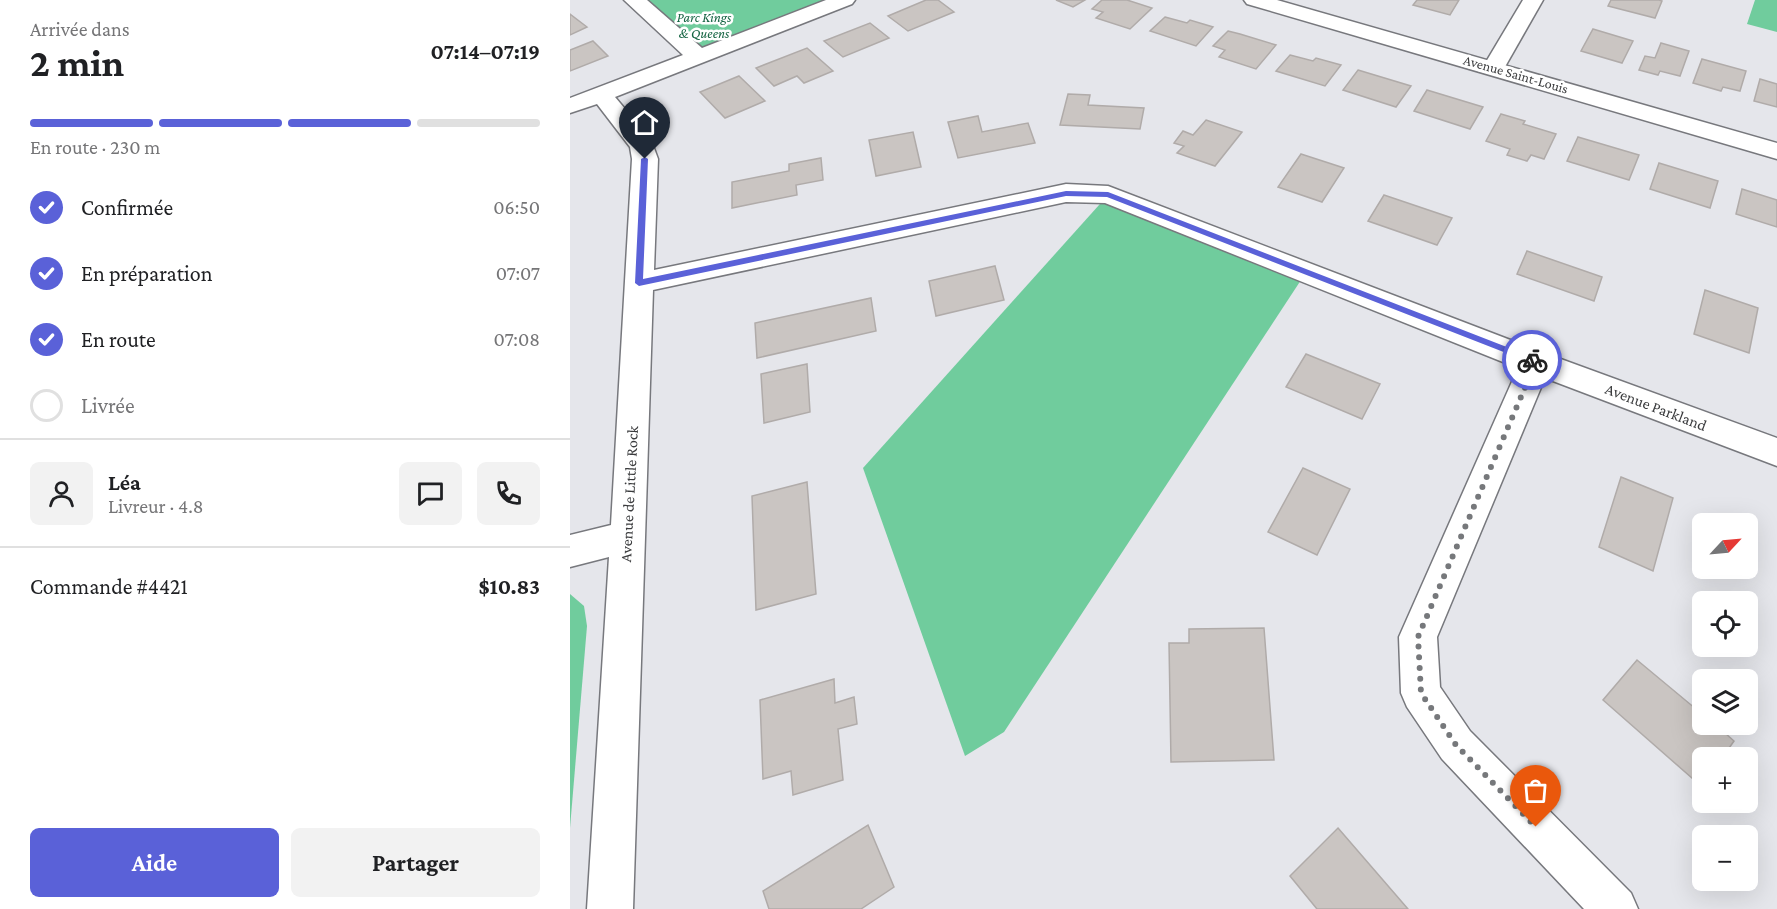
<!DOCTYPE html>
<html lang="fr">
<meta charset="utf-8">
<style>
:root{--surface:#fff;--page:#f2f2f2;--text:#202124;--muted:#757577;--line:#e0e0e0;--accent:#5a61d8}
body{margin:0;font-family:"Crimson Pro",serif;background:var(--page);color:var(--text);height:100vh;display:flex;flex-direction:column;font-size:22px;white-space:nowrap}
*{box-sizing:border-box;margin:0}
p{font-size:20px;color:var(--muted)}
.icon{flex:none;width:33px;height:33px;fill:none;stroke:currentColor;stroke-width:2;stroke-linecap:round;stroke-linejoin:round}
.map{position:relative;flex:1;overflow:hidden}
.sheet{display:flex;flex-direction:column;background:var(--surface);width:570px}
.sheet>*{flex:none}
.needle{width:39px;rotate:64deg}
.buttons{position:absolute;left:1122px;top:513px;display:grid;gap:12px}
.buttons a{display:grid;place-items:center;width:66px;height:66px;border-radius:9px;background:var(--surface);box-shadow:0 6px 24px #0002;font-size:30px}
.pin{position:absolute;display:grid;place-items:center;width:51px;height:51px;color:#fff;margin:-62px -26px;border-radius:50% 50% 50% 0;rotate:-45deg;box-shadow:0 0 6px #0007}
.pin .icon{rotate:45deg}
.courier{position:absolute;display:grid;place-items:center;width:60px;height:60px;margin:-30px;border:4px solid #5a61d8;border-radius:50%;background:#fff;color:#222;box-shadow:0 2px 8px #0007}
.summary em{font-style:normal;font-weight:700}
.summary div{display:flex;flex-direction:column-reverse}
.summary{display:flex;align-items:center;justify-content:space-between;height:102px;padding:0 30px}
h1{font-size:39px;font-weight:700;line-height:45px}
.bar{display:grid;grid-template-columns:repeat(4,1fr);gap:9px 6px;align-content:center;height:72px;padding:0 30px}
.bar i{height:8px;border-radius:4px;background:var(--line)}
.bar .active{background:var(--accent)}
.bar p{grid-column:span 4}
.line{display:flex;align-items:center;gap:15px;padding:0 30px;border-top:2px solid var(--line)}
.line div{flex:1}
.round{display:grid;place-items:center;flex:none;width:63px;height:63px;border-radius:9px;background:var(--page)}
ol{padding:0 30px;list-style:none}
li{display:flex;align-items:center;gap:18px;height:66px}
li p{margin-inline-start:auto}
li .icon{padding:6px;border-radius:50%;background:var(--accent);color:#fff;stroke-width:4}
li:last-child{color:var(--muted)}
li i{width:33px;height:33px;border:3px solid var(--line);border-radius:50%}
.cta{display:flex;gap:12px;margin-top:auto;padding:12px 30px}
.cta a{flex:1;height:69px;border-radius:9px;background:var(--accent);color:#fff;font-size:24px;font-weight:700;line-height:69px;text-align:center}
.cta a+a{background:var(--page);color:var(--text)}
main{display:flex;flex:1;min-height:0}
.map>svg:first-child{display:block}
.green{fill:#70cc9d}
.building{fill:#cac5c2;stroke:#b0aba9;stroke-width:1.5}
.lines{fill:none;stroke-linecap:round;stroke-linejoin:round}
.street-casing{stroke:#77787d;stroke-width:3}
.secondary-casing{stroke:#77787d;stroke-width:3}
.street{fill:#fff;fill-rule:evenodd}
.secondary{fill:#fff;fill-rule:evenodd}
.route{fill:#5a61d8}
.done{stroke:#76787b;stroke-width:6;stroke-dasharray:0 10.8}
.labels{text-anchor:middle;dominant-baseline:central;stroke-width:5;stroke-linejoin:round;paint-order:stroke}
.far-park-label{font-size:14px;font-style:italic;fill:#146442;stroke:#fff}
.far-street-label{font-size:14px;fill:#3b3c3e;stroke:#fff}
.street-label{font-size:16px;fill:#3b3c3e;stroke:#fff}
</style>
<main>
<section class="sheet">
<div class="summary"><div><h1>2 min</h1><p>Arrivée dans</p></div><em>07:14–07:19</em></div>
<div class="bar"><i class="active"></i><i class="active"></i><i class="active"></i><i></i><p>En route · 230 m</p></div>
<ol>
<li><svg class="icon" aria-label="check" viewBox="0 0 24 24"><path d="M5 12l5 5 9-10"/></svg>Confirmée<p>06:50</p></li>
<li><svg class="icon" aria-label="check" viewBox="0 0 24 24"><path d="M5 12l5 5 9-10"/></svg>En préparation<p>07:07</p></li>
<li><svg class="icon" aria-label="check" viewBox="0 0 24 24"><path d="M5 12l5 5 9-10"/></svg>En route<p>07:08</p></li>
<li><i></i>Livrée</li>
</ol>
<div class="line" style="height:108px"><a class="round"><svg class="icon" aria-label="person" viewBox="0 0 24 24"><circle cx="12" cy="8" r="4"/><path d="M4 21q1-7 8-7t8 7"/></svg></a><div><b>Léa</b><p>Livreur · 4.8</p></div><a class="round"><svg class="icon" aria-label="chat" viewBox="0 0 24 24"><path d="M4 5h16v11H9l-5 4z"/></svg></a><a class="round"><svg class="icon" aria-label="phone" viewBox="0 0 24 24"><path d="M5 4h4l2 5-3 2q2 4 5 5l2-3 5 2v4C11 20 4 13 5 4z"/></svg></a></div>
<div class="line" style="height:78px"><div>Commande #4421</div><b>$10.83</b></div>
<div class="cta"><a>Aide</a><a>Partager</a></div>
</section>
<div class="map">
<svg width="1207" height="909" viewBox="0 0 1207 909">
<rect width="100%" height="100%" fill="#e5e6eb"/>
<g class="green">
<path d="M 64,0 L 275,0 L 128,56 Z"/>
<path d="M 1185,0 L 1207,0 L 1207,32 L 1177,24 Z"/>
<path d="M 538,195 L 733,277 L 434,732 L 395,756 L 293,468 Z"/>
<path d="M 0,594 L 14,606 L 17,626 L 0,828 Z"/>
</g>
<g class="building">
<path d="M 356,0 L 368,0 L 384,12 L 338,31 L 318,16 Z"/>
<path d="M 486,0 L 515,0 L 503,7 Z"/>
<path d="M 532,0 L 557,0 L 582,8 L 560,29 L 526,18 L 533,12 L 522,9 Z"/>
<path d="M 847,0 L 889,0 L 880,15 L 843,5 Z"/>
<path d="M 1041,0 L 1089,0 L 1092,1 L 1085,18 L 1038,6 Z"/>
<path d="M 0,14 L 17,27 L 0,35 Z"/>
<path d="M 595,17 L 617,23 L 620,20 L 643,27 L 626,46 L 580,31 Z"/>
<path d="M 300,23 L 319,38 L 273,57 L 254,41 Z"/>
<path d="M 1023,29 L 1063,41 L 1052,63 L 1011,51 Z"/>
<path d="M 658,31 L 670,34 L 706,45 L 686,69 L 649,57 L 655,50 L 643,46 Z"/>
<path d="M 23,41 L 38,56 L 0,71 L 0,50 Z"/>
<path d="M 1091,43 L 1119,51 L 1110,76 L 1090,71 L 1088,75 L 1069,70 L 1075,56 L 1085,58 Z"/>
<path d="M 237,48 L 263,71 L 234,83 L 227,76 L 204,86 L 186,68 Z"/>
<path d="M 720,55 L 743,61 L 746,58 L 771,65 L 755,86 L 706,71 Z"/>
<path d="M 1132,59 L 1176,71 L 1170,91 L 1153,87 L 1151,91 L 1123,83 Z"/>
<path d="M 788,70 L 841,86 L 826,107 L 773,90 Z"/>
<path d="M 169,76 L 195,101 L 155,118 L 130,92 Z"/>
<path d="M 1190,79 L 1207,84 L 1207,107 L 1184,101 Z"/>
<path d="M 857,90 L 913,107 L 900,129 L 844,111 Z"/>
<path d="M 498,94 L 520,95 L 518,105 L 574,108 L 570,129 L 490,125 Z"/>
<path d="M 931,114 L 955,121 L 953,124 L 986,134 L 974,159 L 961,155 L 957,161 L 937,155 L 940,149 L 916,141 Z"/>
<path d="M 408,116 L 412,132 L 458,123 L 465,143 L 388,158 L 378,122 Z"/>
<path d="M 636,120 L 672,132 L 645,166 L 607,153 L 614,146 L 604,143 L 613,131 L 623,135 Z"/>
<path d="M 343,132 L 351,167 L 306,176 L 299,140 Z"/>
<path d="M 1008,137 L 1069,155 L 1059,180 L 997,161 Z"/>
<path d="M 731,154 L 774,168 L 752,202 L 708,187 Z"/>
<path d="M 251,158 L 253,180 L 226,185 L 227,195 L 162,208 L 162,182 L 219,171 L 219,164 Z"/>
<path d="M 1089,163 L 1148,181 L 1140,208 L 1080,189 Z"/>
<path d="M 1172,189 L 1207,200 L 1207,227 L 1166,214 Z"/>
<path d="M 814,195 L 882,218 L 867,245 L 798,221 Z"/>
<path d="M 957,251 L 1032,277 L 1024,301 L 947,274 Z"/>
<path d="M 425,266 L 434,300 L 366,316 L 359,281 Z"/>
<path d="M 1135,290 L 1188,308 L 1179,353 L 1124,334 Z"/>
<path d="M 301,298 L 306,331 L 187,358 L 185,323 Z"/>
<path d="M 736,354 L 810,384 L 792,419 L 716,387 Z"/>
<path d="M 237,364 L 240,412 L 194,423 L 191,374 Z"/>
<path d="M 733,468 L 780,489 L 747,555 L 698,532 Z"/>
<path d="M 1051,477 L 1103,498 L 1083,571 L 1029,547 Z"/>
<path d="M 237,482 L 246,594 L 186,610 L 182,496 Z"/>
<path d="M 694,628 L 704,760 L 601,762 L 599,643 L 619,643 L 619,629 Z"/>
<path d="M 1067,660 L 1132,714 L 1132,724 L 1145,724 L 1164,741 L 1152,758 L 1132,758 L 1131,786 L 1033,700 Z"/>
<path d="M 264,679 L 265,703 L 284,697 L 287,724 L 268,729 L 273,780 L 223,795 L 221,771 L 193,779 L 190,700 Z"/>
<path d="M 298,825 L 324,887 L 291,909 L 199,909 L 193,891 Z"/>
<path d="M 768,828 L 838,909 L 747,909 L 720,876 Z"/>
</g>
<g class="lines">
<defs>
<g id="street">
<path d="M 54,0 L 77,0 L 132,48 L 256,0 L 285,0 L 282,4 L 45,97 L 81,140 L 88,159 L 84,270 L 496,184 L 538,186 L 977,354 L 1207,438 L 1207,466 L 975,378 L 867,637 L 870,687 L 900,731 L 1061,893 L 1068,909 L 1014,909 L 872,759 L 837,707 L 831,693 L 829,637 L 948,368 L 535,203 L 496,202 L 83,290 L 63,909 L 17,909 L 39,557 L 0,567 L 0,535 L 41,525 L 62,159 L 60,147 L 27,104 L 0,113 L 0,98 L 113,55 Z"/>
<path d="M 953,0 L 973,0 L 932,72 L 924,74 L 916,72 L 913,67 Z"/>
</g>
<path id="secondary" d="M 674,0 L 707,0 L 1207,143 L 1207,159 L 677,4 Z"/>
</defs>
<use href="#street" class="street-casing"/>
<use href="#secondary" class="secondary-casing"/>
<use href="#street" class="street"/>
<use href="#secondary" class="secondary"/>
</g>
<path class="route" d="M 75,157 L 78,159 L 73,279 L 496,191 L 538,192 L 965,358 L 966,360 L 962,363 L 959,362 L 537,197 L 496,196 L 69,286 L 65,283 L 71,159 Z"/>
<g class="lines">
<path class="done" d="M 962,360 L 966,362 L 848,637 L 851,693 L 886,745 L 966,827"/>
</g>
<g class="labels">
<g class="far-park-label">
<text x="134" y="17">Parc Kings<tspan x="134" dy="16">&amp; Queens</tspan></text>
</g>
<g class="far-street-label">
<text transform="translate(946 74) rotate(16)">Avenue Saint-Louis</text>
</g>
<g class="street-label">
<text transform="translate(1086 407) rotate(21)">Avenue Parkland</text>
<text transform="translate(59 494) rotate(-87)">Avenue de Little Rock</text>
</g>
</g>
</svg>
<div class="buttons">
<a><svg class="needle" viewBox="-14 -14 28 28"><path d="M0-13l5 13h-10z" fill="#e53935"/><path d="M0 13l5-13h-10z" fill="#757577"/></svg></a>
<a><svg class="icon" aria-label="locate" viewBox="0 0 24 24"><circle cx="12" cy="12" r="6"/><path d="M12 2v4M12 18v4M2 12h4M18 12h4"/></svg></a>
<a><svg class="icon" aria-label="layers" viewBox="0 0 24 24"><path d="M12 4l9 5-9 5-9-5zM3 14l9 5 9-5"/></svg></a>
<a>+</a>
<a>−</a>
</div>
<div class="pin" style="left:966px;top:827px;background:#ea580c"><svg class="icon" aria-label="bag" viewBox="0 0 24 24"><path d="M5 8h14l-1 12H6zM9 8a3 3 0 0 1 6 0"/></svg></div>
<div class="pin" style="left:75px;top:159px;background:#1f2937"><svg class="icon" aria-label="home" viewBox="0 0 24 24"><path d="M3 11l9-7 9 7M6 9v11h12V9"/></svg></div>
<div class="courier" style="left:962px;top:360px"><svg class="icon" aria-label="bike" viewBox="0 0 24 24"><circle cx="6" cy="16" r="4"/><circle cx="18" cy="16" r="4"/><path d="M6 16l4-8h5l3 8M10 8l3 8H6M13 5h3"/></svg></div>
</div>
</main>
